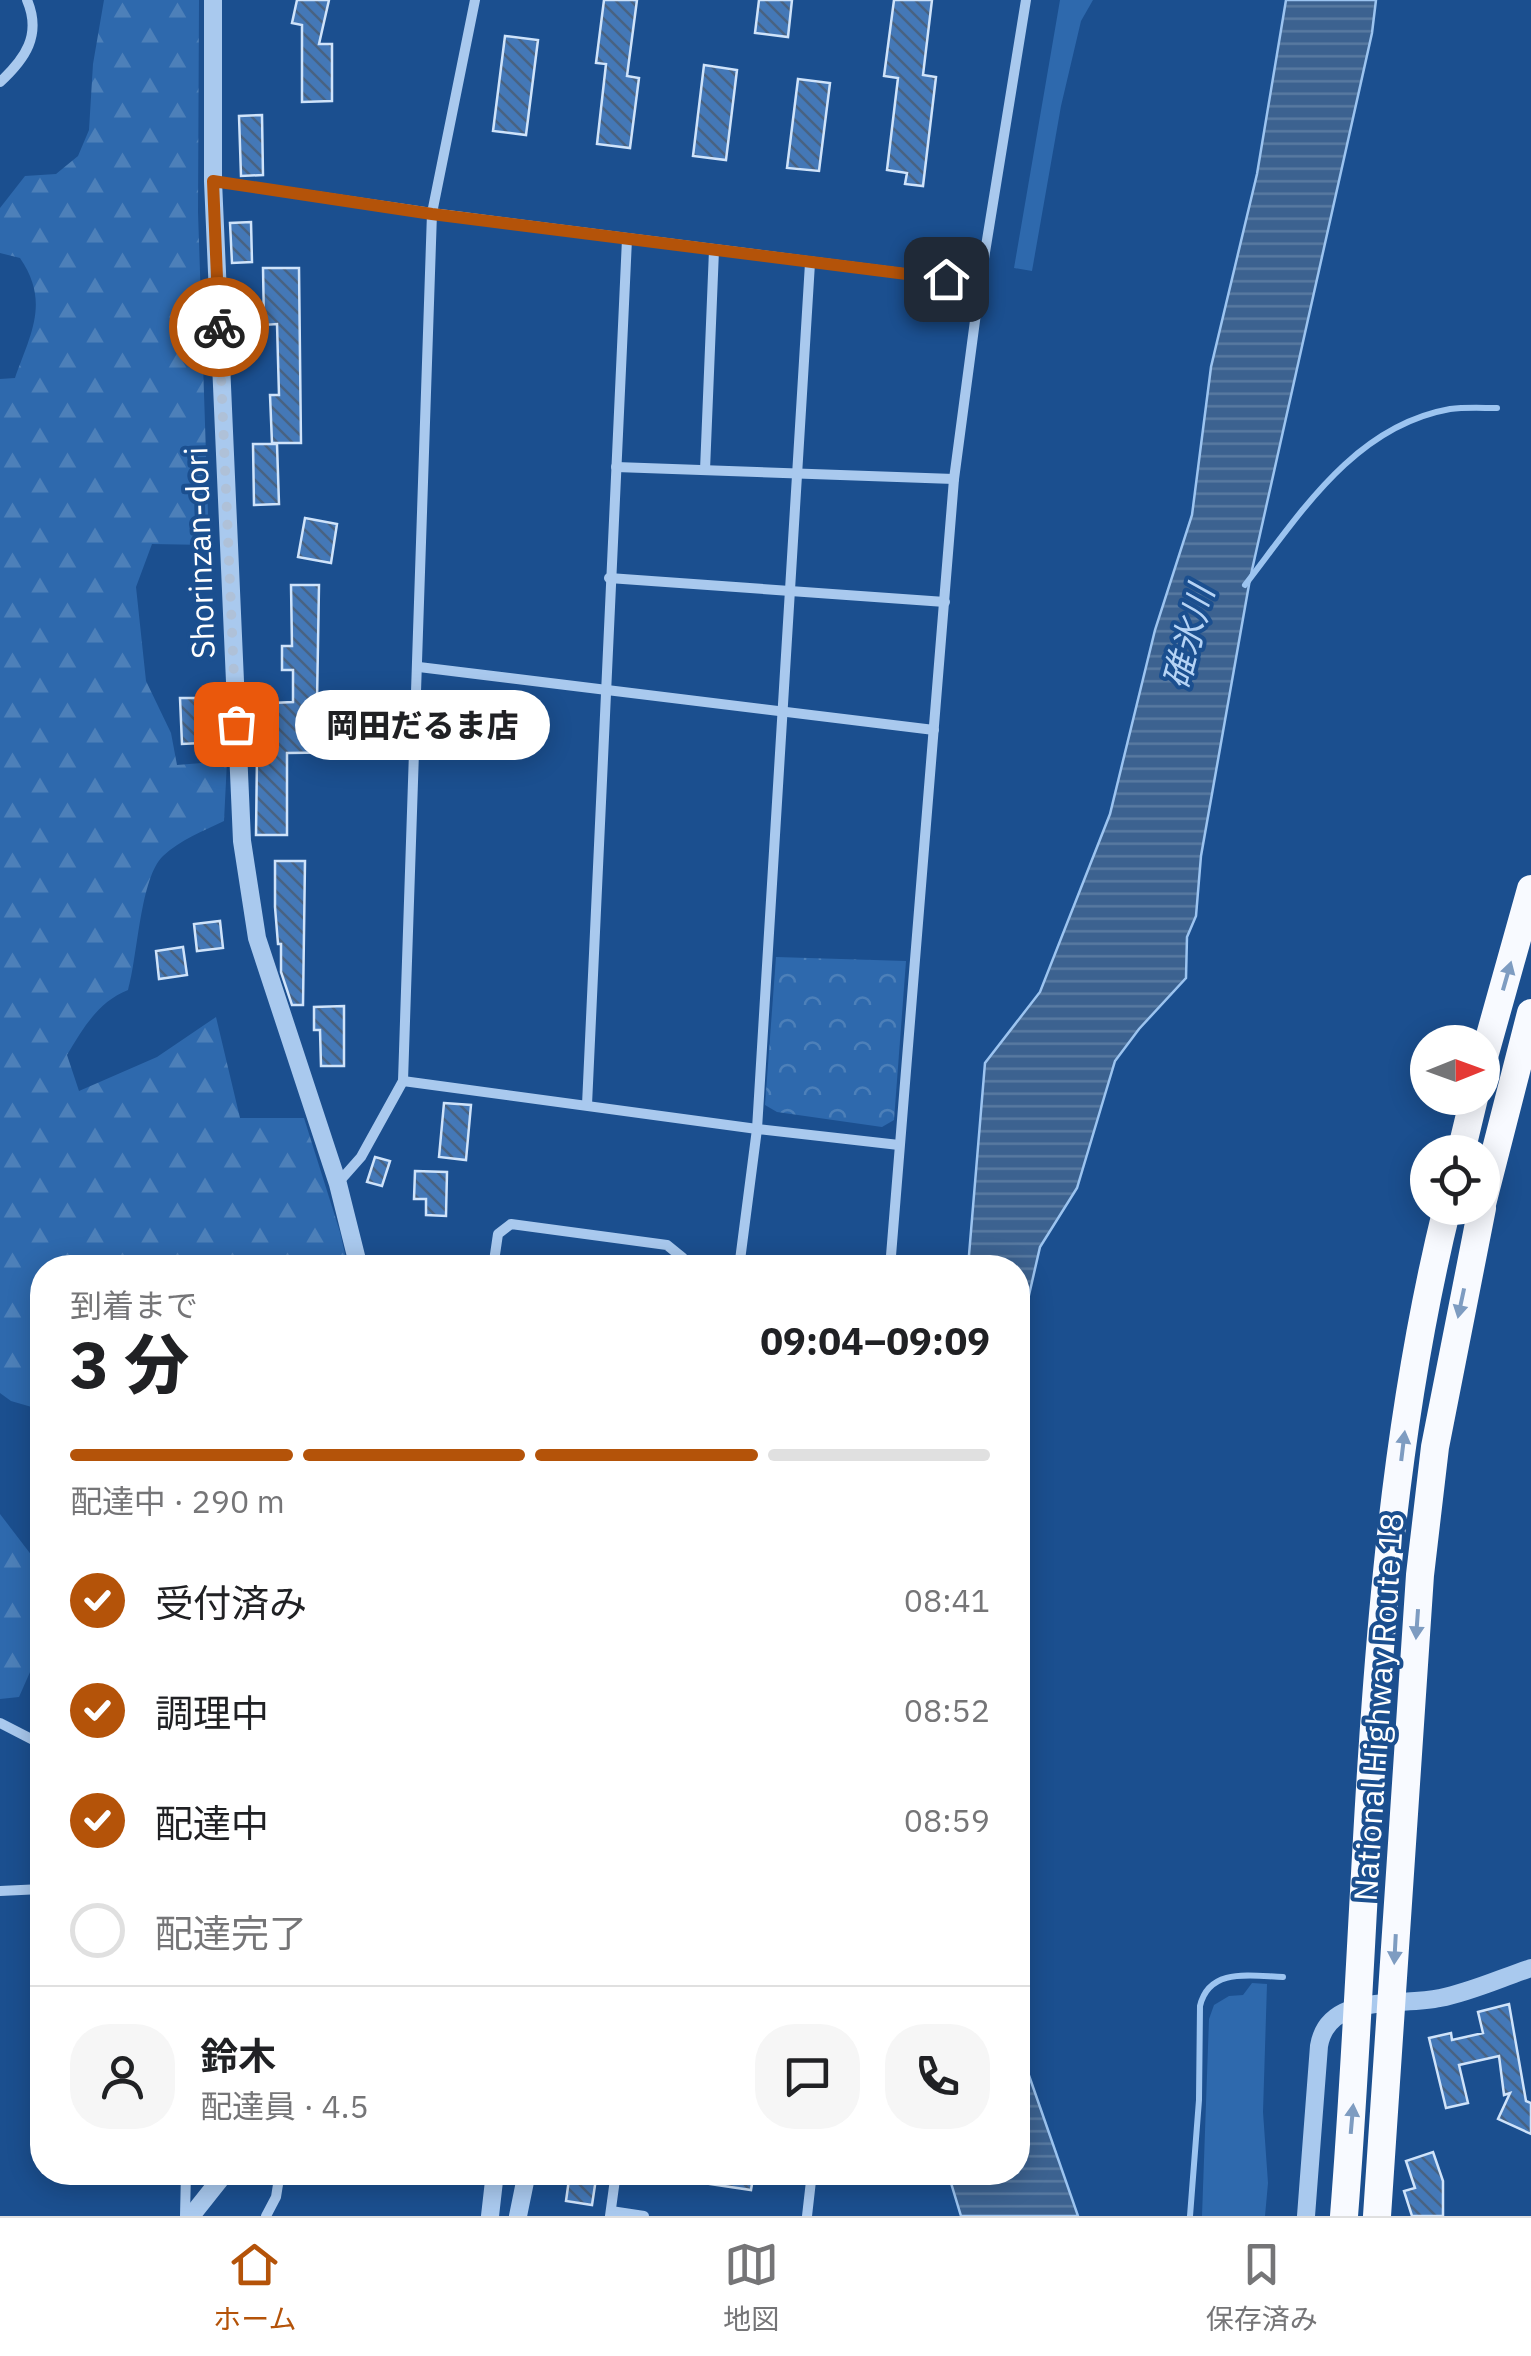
<!DOCTYPE html>
<html lang="ja">
<meta charset="utf-8">
<style>
:root{--surface:#fff;--page:#f6f6f6;--text:#202124;--muted:#757577;--line:#e0e0e0;--accent:#b45309}
body{margin:0;font-family:"IBM Plex Sans","Noto Sans JP",sans-serif;background:var(--page);color:var(--text);height:100vh;display:flex;flex-direction:column;font-size:38px;white-space:nowrap}
*{box-sizing:border-box;margin:0}
p{font-size:32px;color:var(--muted)}
.icon{flex:none;width:55px;height:55px;fill:none;stroke:currentColor;stroke-width:2;stroke-linecap:round;stroke-linejoin:round}
.map{position:relative;flex:1;overflow:hidden}
.panel{position:absolute;left:30px;top:1255px;width:1000px;height:930px;display:flex;flex-direction:column;background:var(--surface);border-radius:40px;box-shadow:0 5px 25px #0003}
.panel>*{flex:none}
.needle{width:65px;rotate:89deg}
.fabs{position:absolute;left:1410px;top:1025px;display:grid;gap:20px}
.fabs a{display:grid;place-items:center;width:90px;height:90px;border-radius:50%;background:var(--surface);box-shadow:0 5px 25px #0003;font-size:50px}
.pin{position:absolute;display:grid;place-items:center;width:85px;height:85px;color:#fff;margin:-42px;border-radius:20px;box-shadow:0 5px 15px #0006}
.courier{position:absolute;display:grid;place-items:center;width:100px;height:100px;margin:-50px;border:8px solid #b45309;border-radius:50%;background:#fff;color:#222;box-shadow:0 2px 12px #0007}
.bubble{position:absolute;height:70px;border-radius:35px;background:var(--surface);box-shadow:0 5px 25px #0003;font-size:32px;font-weight:800;line-height:70px;text-align:center}
.overview em{font-style:normal;font-weight:800}
.overview div{display:flex;flex-direction:column-reverse}
.overview{display:flex;align-items:center;justify-content:space-between;height:170px;padding:0 40px}
h1{font-size:65px;font-weight:800;line-height:75px}
.bar{display:grid;grid-template-columns:repeat(4,1fr);gap:15px 10px;align-content:center;height:120px;padding:0 40px}
.bar i{height:12px;border-radius:8px;background:var(--line)}
.bar .selected{background:var(--accent)}
.bar p{grid-column:span 4}
.line{display:flex;align-items:center;gap:25px;padding:0 40px;border-top:2px solid var(--line)}
.line div{flex:1}
.round{display:grid;place-items:center;flex:none;width:105px;height:105px;border-radius:40px;background:var(--page)}
ol{padding:0 40px;list-style:none}
li{display:flex;align-items:center;gap:30px;height:110px}
li p{margin-inline-start:auto}
li .icon{padding:10px;border-radius:50%;background:var(--accent);color:#fff;stroke-width:4}
li:last-child{color:var(--muted)}
li i{width:55px;height:55px;border:5px solid var(--line);border-radius:50%}
.menu{display:flex;justify-content:space-around;align-items:center;height:140px;border-top:2px solid var(--line);background:var(--surface);font-size:28px;color:var(--muted)}
.menu a{display:grid;justify-items:center;gap:5px}
.menu .selected{color:var(--accent)}
.map>svg:first-child{display:block}
.green{fill:#2e69ad}
.forest{fill:url(#forest-firs)}
.park{fill:url(#park-crowns)}
.water{fill:url(#water-rules);stroke:#9cc4f0;stroke-width:2.5}
.lines{fill:none;stroke-linecap:round;stroke-linejoin:round}
.stream{stroke:#9cc4f0;stroke-width:6}
.building{fill:url(#building-back-hatch);stroke:#cfe3fa;stroke-width:2.5}
.minor{stroke:#a9c9ee;stroke-width:10}
.tertiary{stroke:#a9c9ee;stroke-width:18}
.trunk{stroke:#f8faff;stroke-width:28}
.oneway{fill:#7e9cc1}
.done{stroke:#afc1d8;stroke-width:10;stroke-dasharray:0 18}
.route{stroke:#b45309;stroke-width:12}
.labels{text-anchor:middle;dominant-baseline:central;stroke-width:8;stroke-linejoin:round;paint-order:stroke}
.street-label{font-size:32px;fill:#fff;stroke:#1b4f8f}
.water-label{font-size:35px;font-style:italic;fill:#b5d3f5;stroke:#1b4f8f}
</style>
<div class="map">
<svg width="1531" height="2216" viewBox="0 0 1531 2216">
<defs>
<pattern id="forest-firs" width="22" height="20" patternUnits="userSpaceOnUse" patternTransform="scale(2.5)"><rect width="22" height="20" fill="#2e69ad"/><path d="M5 1l3.5 6h-7zM16 11l3.5 6h-7z" fill="#4d80b9"/></pattern>
<pattern id="park-crowns" width="20" height="18" patternUnits="userSpaceOnUse" patternTransform="scale(2.5)"><rect width="20" height="18" fill="#2e69ad"/><path d="M2 6a3 3 0 1 1 6 0M12 15a3 3 0 1 1 6 0" fill="none" stroke="#4d80b9"/></pattern>
<pattern id="water-rules" width="6" height="5" patternUnits="userSpaceOnUse" patternTransform="scale(2.5)"><rect width="6" height="5" fill="#3c6290"/><path d="M0 2.5h6" fill="none" stroke="#597aa1"/></pattern>
<pattern id="building-back-hatch" width="6" height="6" patternUnits="userSpaceOnUse" patternTransform="scale(2.5)"><rect width="6" height="6" fill="#4478b7"/><path d="M-1 5l2 2M0 0l6 6M5-1l2 2" fill="none" stroke="#486282"/></pattern>
</defs>
<rect width="100%" height="100%" fill="#1b4f8f"/>
<g class="green">
<path d="M 1060,0 L 1093,0 L 1081,21 L 1061,106 L 1032,271 L 1014,268 Z"/>
<path d="M 1252,1983 L 1267,1984 L 1263,2112 L 1268,2183 L 1265,2216 L 1202,2216 L 1209,2019 L 1214,2005 L 1229,1996 L 1243,1995 Z"/>
</g>
<g class="forest">
<path d="M 104,0 L 199,0 L 198,212 L 209,545 L 152,544 L 136,587 L 146,681 L 171,733 L 177,765 L 227,761 L 224,821 C 203,831 180,840 163,856 C 140,878 138,956 128,990 C 98,1002 83,1028 67,1055 L 79,1091 L 157,1057 L 216,1017 L 240,1118 L 304,1118 L 340,1232 L 348,1267 L 42,1268 L 42,1410 L 11,1401 L 0,1393 L 0,379 L 15,378 C 31,333 50,302 20,258 L 0,253 L 0,208 L 25,176 L 56,174 L 78,156 L 89,130 L 93,64 Z"/>
<path d="M 0,1514 L 42,1569 L 42,1660 L 34,1663 L 19,1697 L 0,1699 Z"/>
</g>
<path class="park" d="M 776,957 L 906,961 L 894,1120 L 882,1127 L 777,1112 L 765,1105 Z"/>
<g class="water">
<path d="M 1286,0 L 1376,0 L 1372,33 L 1250,579 L 1201,856 L 1196,916 L 1187,937 L 1186,978 L 1139,1029 L 1115,1061 L 1077,1188 L 1040,1247 L 1018,1343 L 1018,1268 L 968,1267 L 985,1063 L 1040,992 L 1110,814 L 1155,630 L 1192,515 L 1211,367 L 1257,174 Z"/>
<path d="M 1018,2044 L 1078,2216 L 961,2216 L 948,2173 L 1018,2172 Z"/>
</g>
<g class="lines">
<g class="stream">
<path d="M 1245,585 C 1300,514 1354,426 1450,409 C 1465,407 1482,408 1497,408"/>
<path d="M 1190,2216 L 1199,2100 L 1200,2006 C 1209,1967 1251,1976 1283,1977"/>
</g>
</g>
<g class="building">
<path d="M 297,0 L 329,0 L 319,44 L 332,44 L 332,101 L 302,102 L 302,25 L 292,23 Z"/>
<path d="M 604,0 L 637,0 L 627,76 L 639,78 L 630,148 L 597,144 L 606,64 L 596,63 Z"/>
<path d="M 759,0 L 792,0 L 788,37 L 755,33 Z"/>
<path d="M 894,0 L 932,0 L 923,75 L 936,77 L 923,186 L 905,184 L 907,173 L 887,170 L 898,78 L 884,76 Z"/>
<path d="M 505,36 L 538,40 L 526,135 L 493,131 Z"/>
<path d="M 704,65 L 737,70 L 726,160 L 693,156 Z"/>
<path d="M 798,79 L 830,83 L 819,171 L 787,168 Z"/>
<path d="M 262,115 L 263,175 L 241,176 L 239,116 Z"/>
<path d="M 251,222 L 252,262 L 232,263 L 230,223 Z"/>
<path d="M 263,268 L 299,268 L 301,443 L 272,443 L 270,395 L 279,395 L 277,324 L 264,325 Z"/>
<path d="M 253,444 L 277,444 L 279,504 L 254,505 Z"/>
<path d="M 305,518 L 337,524 L 331,563 L 298,557 Z"/>
<path d="M 291,585 L 319,585 L 317,703 L 352,703 L 352,737 L 360,737 L 361,752 L 287,753 L 287,835 L 256,835 L 257,755 L 272,755 L 272,703 L 293,702 L 293,670 L 282,670 L 282,646 L 292,646 Z"/>
<path d="M 180,698 L 198,698 L 201,743 L 182,744 Z"/>
<path d="M 275,861 L 305,861 L 303,1005 L 292,1005 L 281,972 L 281,944 L 278,944 L 275,907 Z"/>
<path d="M 220,921 L 223,948 L 197,951 L 194,924 Z"/>
<path d="M 183,947 L 187,975 L 159,979 L 156,951 Z"/>
<path d="M 344,1006 L 344,1066 L 321,1066 L 320,1030 L 314,1030 L 314,1007 Z"/>
<path d="M 444,1103 L 471,1105 L 466,1160 L 439,1157 Z"/>
<path d="M 375,1157 L 390,1161 L 382,1186 L 367,1182 Z"/>
<path d="M 415,1171 L 447,1172 L 446,1216 L 426,1215 L 426,1199 L 414,1199 Z"/>
<path d="M 1509,2004 L 1526,2101 L 1531,2103 L 1531,2134 L 1498,2119 L 1510,2093 L 1504,2095 L 1499,2056 L 1459,2065 L 1468,2103 L 1446,2108 L 1429,2038 L 1451,2033 L 1452,2040 L 1483,2033 L 1478,2012 Z"/>
<path d="M 1433,2152 L 1443,2181 L 1443,2216 L 1412,2216 L 1404,2191 L 1415,2188 L 1406,2161 Z"/>
<path d="M 570,2172 L 597,2172 L 592,2205 L 566,2201 Z"/>
<path d="M 696,2172 L 754,2172 L 751,2190 L 696,2182 Z"/>
</g>
<g class="lines">
<g class="minor">
<path d="M 0,82 C 25,59 42,35 27,0"/>
<path d="M 213,181 L 432,213 L 980,283"/>
<path d="M 616,467 L 954,479"/>
<path d="M 705,470 L 714,250"/>
<path d="M 609,578 L 945,602"/>
<path d="M 419,667 L 934,730"/>
<path d="M 403,1081 L 757,1129 L 899,1145"/>
<path d="M 587,1105 L 627,239"/>
<path d="M 338,1183 L 361,1157 L 403,1081 L 432,213 L 475,0"/>
<path d="M 493,1268 L 498,1234 L 511,1224 L 667,1245 L 683,1258 L 682,1268"/>
<path d="M 739,1268 L 757,1129 L 810,263"/>
<path d="M 890,1268 L 954,479 L 980,283 L 1026,0"/>
<path d="M 0,1723 L 41,1744 L 42,1749"/>
<path d="M 0,1891 L 42,1889"/>
<path d="M 611,2211 L 644,2216"/>
<path d="M 185,2216 L 186,2172"/>
<path d="M 266,2216 L 276,2197 L 280,2172"/>
<path d="M 610,2216 L 616,2172"/>
<path d="M 807,2216 L 812,2172"/>
</g>
<g class="tertiary">
<path d="M 213,0 L 213,181 L 242,841 L 257,938 L 338,1184 L 359,1268"/>
<path d="M 191,2216 L 226,2172"/>
<path d="M 490,2216 L 495,2172"/>
<path d="M 518,2216 L 527,2172"/>
<path d="M 1306,2216 L 1319,2046 C 1328,1992 1399,2007 1440,1998 C 1471,1992 1501,1978 1531,1968"/>
</g>
<g class="trunk">
<path d="M 1482,1064 L 1531,889"/>
<path d="M 1461,1152 L 1474,1098"/>
<path d="M 1482,1204 L 1531,1013"/>
<path d="M 1344,2216 C 1371,1880 1366,1537 1447,1208"/>
<path d="M 1377,2216 L 1420,1575 L 1435,1447 L 1482,1208"/>
</g>
</g>
<defs><path id="oneway-solid" d="M-6-.8H1V-3.2L6.5 0L1 3.2V.8H-6Z" transform="scale(2.5)"/></defs>
<g class="oneway">
<use href="#oneway-solid" transform="translate(1507 976) rotate(-74)"/>
<use href="#oneway-solid" transform="translate(1461 1303) rotate(102)"/>
<use href="#oneway-solid" transform="translate(1403 1446) rotate(-83)"/>
<use href="#oneway-solid" transform="translate(1417 1624) rotate(94)"/>
<use href="#oneway-solid" transform="translate(1395 1949) rotate(93)"/>
<use href="#oneway-solid" transform="translate(1352 2119) rotate(-85)"/>
</g>
<g class="lines">
<path class="done" d="M 219,327 L 236,724"/>
<path class="route" d="M 219,327 L 213,181 L 432,214 L 946,279"/>
</g>
<g class="labels">
<g class="street-label">
<text transform="translate(199 553) rotate(-92)">Shorinzan-dori</text>
<text transform="translate(1378 1707) rotate(-86)">National Highway Route 18</text>
</g>
<g class="water-label">
<text transform="translate(1188 637) rotate(-75)">碓氷川</text>
</g>
</g>
</svg>
<div class="fabs">
<a><svg class="needle" viewBox="-14 -14 28 28"><path d="M0-13l5 13h-10z" fill="#e53935"/><path d="M0 13l5-13h-10z" fill="#757577"/></svg></a>
<a><svg class="icon" aria-label="locate" viewBox="0 0 24 24"><circle cx="12" cy="12" r="6"/><path d="M12 2v4M12 18v4M2 12h4M18 12h4"/></svg></a>
</div>
<div class="pin" style="left:236px;top:724px;background:#ea580c"><svg class="icon" aria-label="bag" viewBox="0 0 24 24"><path d="M5 8h14l-1 12H6zM9 8a3 3 0 0 1 6 0"/></svg></div>
<div class="pin" style="left:946px;top:279px;background:#1f2937"><svg class="icon" aria-label="home" viewBox="0 0 24 24"><path d="M3 11l9-7 9 7M6 9v11h12V9"/></svg></div>
<div class="courier" style="left:219px;top:327px"><svg class="icon" aria-label="bike" viewBox="0 0 24 24"><circle cx="6" cy="16" r="4"/><circle cx="18" cy="16" r="4"/><path d="M6 16l4-8h5l3 8M10 8l3 8H6M13 5h3"/></svg></div>
<div class="bubble" style="left:295px;top:690px;width:255px">岡田だるま店</div>
<section class="panel">
<div class="overview"><div><h1>3 分</h1><p>到着まで</p></div><em>09:04–09:09</em></div>
<div class="bar"><i class="selected"></i><i class="selected"></i><i class="selected"></i><i></i><p>配達中 · 290 m</p></div>
<ol>
<li><svg class="icon" aria-label="check" viewBox="0 0 24 24"><path d="M5 12l5 5 9-10"/></svg>受付済み<p>08:41</p></li>
<li><svg class="icon" aria-label="check" viewBox="0 0 24 24"><path d="M5 12l5 5 9-10"/></svg>調理中<p>08:52</p></li>
<li><svg class="icon" aria-label="check" viewBox="0 0 24 24"><path d="M5 12l5 5 9-10"/></svg>配達中<p>08:59</p></li>
<li><i></i>配達完了</li>
</ol>
<div class="line" style="height:180px"><a class="round"><svg class="icon" aria-label="person" viewBox="0 0 24 24"><circle cx="12" cy="8" r="4"/><path d="M4 21q1-7 8-7t8 7"/></svg></a><div><b>鈴木</b><p>配達員 · 4.5</p></div><a class="round"><svg class="icon" aria-label="chat" viewBox="0 0 24 24"><path d="M4 5h16v11H9l-5 4z"/></svg></a><a class="round"><svg class="icon" aria-label="phone" viewBox="0 0 24 24"><path d="M5 4h4l2 5-3 2q2 4 5 5l2-3 5 2v4C11 20 4 13 5 4z"/></svg></a></div>
</section>
</div>
<nav class="menu">
<a class="selected"><svg class="icon" aria-label="home" viewBox="0 0 24 24"><path d="M3 11l9-7 9 7M6 9v11h12V9"/></svg>ホーム</a>
<a><svg class="icon" aria-label="map" viewBox="0 0 24 24"><path d="M3 6l6-2 6 2 6-2v14l-6 2-6-2-6 2zM9 4v14M15 6v14"/></svg>地図</a>
<a><svg class="icon" aria-label="saved" viewBox="0 0 24 24"><path d="M7 4h10v16l-5-4-5 4z"/></svg>保存済み</a>
</nav>
